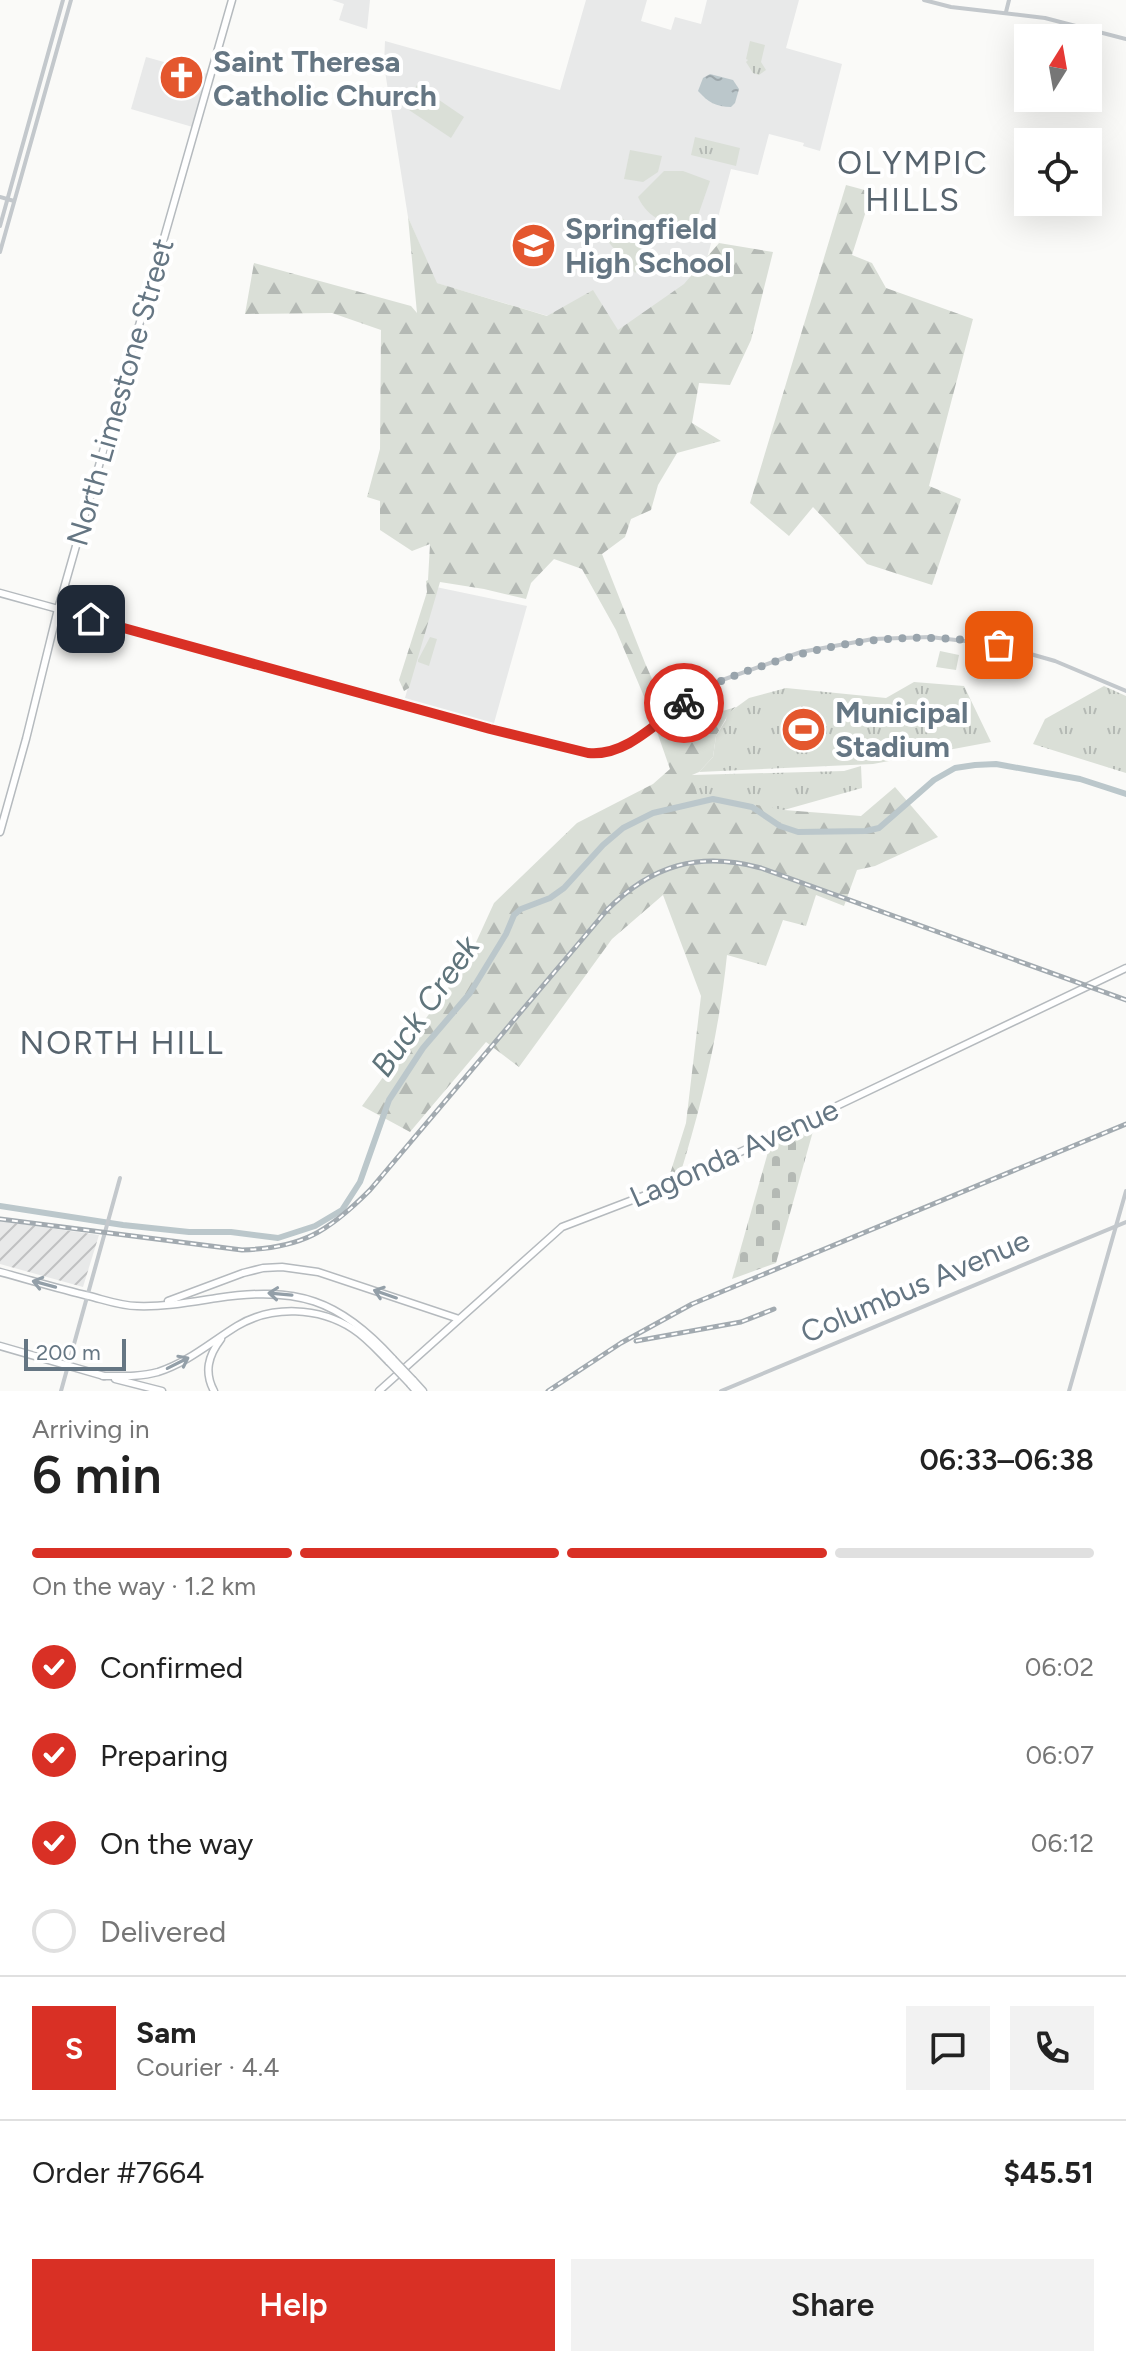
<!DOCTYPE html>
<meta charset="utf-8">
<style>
:root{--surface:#fff;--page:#f2f2f2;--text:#222;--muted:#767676;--line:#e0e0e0;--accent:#d93025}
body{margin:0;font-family:Figtree,sans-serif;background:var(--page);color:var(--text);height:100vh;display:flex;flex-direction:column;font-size:30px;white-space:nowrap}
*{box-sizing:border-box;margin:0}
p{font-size:26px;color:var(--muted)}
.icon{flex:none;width:44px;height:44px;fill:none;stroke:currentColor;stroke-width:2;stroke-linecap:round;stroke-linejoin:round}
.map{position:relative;height:1391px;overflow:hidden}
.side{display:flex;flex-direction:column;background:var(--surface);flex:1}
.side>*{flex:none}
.needle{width:52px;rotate:11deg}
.buttons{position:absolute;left:1014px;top:24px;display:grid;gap:16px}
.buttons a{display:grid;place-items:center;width:88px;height:88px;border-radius:0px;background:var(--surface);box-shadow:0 8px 32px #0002;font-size:40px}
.scale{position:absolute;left:24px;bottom:20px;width:102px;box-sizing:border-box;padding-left:8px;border:4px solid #657683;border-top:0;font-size:22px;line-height:28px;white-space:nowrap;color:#657683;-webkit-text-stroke:6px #fff;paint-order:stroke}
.pin{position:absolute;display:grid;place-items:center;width:68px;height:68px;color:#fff;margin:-34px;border-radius:16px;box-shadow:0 4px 12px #0006}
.courier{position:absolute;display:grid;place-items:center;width:80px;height:80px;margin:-40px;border:6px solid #d93025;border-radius:50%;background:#fff;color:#222;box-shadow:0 2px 10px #0007}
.summary em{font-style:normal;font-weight:600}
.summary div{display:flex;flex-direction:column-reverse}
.summary{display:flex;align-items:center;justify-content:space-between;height:136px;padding:0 32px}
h1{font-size:52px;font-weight:600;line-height:60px}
.bar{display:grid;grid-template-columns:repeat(4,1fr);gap:12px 8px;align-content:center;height:96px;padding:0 32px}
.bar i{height:10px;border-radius:6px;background:var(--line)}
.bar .selected{background:var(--accent)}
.bar p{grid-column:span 4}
.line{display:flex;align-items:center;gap:20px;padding:0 32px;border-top:2px solid var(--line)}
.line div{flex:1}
.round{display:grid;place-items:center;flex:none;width:84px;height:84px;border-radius:0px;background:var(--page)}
ol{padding:0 32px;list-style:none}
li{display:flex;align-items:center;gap:24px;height:88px}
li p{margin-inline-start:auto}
li .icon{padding:8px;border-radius:50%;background:var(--accent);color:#fff;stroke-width:4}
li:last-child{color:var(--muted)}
li i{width:44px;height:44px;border:4px solid var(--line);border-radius:50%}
.button{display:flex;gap:16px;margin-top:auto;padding:16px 32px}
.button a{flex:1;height:92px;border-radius:0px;background:var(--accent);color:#fff;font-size:32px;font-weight:600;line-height:92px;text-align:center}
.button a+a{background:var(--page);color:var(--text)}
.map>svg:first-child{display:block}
.built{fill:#e8e9e9}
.industrial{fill:url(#industrial-furrows)}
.grass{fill:#dadfd7}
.forest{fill:url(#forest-firs)}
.cemetery{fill:url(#cemetery-stones)}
.park{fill:url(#park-tufts)}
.water{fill:url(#water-ripples)}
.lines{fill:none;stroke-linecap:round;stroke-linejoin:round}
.river{stroke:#bbc7cb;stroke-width:6}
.primary-casing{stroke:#b5babe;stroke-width:9}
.tertiary{stroke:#c3c8cc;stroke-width:4}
.primary{stroke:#fff;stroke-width:6}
.rail-casing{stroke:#a2aab0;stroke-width:5}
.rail{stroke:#fff;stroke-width:2;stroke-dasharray:6;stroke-linecap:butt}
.primary-bridge-casing{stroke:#b5babe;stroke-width:9;stroke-linecap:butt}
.primary-bridge{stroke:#fff;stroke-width:6}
.oneway{stroke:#939fa8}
.done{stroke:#99a4ac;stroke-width:8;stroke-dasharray:0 14.4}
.route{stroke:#d93025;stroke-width:10}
.labels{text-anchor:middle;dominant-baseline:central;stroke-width:8;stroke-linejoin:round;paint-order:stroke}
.poi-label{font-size:30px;font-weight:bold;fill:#657683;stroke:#fff;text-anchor:start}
.street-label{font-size:30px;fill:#657683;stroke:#fff}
.neighbourhood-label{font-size:32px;letter-spacing:2px;fill:#57646e;stroke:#fff}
.water-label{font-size:32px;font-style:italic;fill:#60757c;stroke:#fff}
</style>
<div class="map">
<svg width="1126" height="1391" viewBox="0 0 1126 1391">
<defs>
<pattern id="industrial-furrows" width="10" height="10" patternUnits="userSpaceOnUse" patternTransform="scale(2)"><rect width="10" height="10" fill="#e8e9e9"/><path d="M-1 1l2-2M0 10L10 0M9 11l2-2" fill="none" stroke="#c0c1c2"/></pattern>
<pattern id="forest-firs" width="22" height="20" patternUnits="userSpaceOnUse" patternTransform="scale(2)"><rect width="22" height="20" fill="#dadfd7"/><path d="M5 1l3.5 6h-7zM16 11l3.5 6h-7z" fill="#b4b9b4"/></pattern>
<pattern id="cemetery-stones" width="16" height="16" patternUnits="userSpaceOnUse" patternTransform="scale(2)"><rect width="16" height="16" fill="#dadfd7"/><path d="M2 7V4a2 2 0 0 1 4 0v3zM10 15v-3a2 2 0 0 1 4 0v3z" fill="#b4b9b4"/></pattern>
<pattern id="park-tufts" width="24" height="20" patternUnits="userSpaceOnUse" patternTransform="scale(2)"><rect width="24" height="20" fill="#dadfd7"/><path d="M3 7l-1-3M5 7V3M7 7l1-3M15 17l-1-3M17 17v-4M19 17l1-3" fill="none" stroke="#b4b9b4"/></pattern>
<pattern id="water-ripples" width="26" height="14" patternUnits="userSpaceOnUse" patternTransform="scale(2)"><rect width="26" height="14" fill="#bbc7cb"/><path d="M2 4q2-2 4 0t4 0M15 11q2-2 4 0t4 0" fill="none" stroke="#9ca6aa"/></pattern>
</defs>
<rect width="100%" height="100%" fill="#fafaf8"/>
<g class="built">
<path d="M 332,0 L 370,0 L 367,29 L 339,20 L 344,4 Z"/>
<path d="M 586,0 L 647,0 L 641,21 L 671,30 L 675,17 L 701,24 L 707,0 L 799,0 L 786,48 L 842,64 L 820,151 L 803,146 L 804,143 L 769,134 L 758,175 L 731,169 L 681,355 L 436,283 L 408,217 L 384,65 L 385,41 L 560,90 Z"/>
<path d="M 146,57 L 211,75 L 196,128 L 131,109 Z"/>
<path d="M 436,587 L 527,606 L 494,723 L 405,698 Z"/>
</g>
<path class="industrial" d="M 0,1221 L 99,1235 L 83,1287 L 0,1264 Z"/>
<g class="grass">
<path d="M 417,85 L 464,117 L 451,138 L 403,106 Z"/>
<path d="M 630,150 L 662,156 L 658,172 L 643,182 L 624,179 Z"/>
<path d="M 664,171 L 683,171 L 710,181 L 694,227 L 689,231 C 668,225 648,219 638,197 Z"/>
<path d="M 619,214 L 655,256 L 635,273 L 599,231 Z"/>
<path d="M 940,651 L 959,655 L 956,670 L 936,667 Z"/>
</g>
<g class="forest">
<path d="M 846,185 L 872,192 L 852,255 L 872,263 L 886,288 L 973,319 L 929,486 L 961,499 L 932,585 L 867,564 L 813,507 L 789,536 L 750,503 Z"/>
<path d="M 408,217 L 437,283 L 547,316 L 593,290 L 618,330 L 684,284 L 719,243 L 773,252 L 751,340 L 730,385 L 699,383 L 692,423 L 721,441 L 677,453 L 658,485 L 651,510 L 631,519 L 625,537 L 602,554 L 645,663 L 673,726 L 736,707 L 729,713 L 716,736 L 713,757 L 699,772 L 692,775 L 784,810 L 861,816 L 895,787 L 938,837 L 875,866 L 857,870 L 844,906 L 816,895 L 806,926 L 783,920 L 766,966 L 727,955 C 719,1033 702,1104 679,1178 L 669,1177 L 686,1123 L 701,996 L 663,895 L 612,939 L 519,1067 L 486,1042 L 410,1132 L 362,1106 L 467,962 L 494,903 L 577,823 L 653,784 L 670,769 L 648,706 L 616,630 L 582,569 L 554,559 L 531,583 L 526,599 L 484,589 L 440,582 L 409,688 L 404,691 L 399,680 L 427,592 L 426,581 L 428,580 L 430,544 L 412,551 L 380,530 L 380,501 L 367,497 L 380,449 L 381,330 L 332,313 L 245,314 L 254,263 L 411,306 L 417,313 Z"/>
</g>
<path class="cemetery" d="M 817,1117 L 776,1263 L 732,1279 L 772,1138 Z"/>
<g class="park">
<path d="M 750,41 L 765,45 L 761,62 L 766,70 L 759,75 L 753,73 L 746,62 L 748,60 L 746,59 Z"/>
<path d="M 695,137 L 740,148 L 736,166 L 691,155 Z"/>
<path d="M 430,637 L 437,639 L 429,666 L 418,662 L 418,660 Z"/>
<path d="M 914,682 L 964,686 L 991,742 L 873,764 L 699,772 L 713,757 L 716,736 L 726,720 L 727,714 L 749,698 L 786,688 L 886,698 Z"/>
<path d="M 1104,686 L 1126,696 L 1126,773 L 1033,744 L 1045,719 Z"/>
<path d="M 861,766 L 862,788 L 784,810 L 697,794 L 692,775 L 844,771 Z"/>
</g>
<path class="water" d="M 710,74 L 733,80 L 739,89 L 735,103 L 731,107 C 716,107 708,102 698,91 L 703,78 Z"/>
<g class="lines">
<path class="river" d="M 0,1206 L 123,1225 L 189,1232 L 231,1232 L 278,1238 L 315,1226 L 342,1210 L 360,1182 L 389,1100 L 423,1048 L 470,993 L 506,934 L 514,915 L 521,909 L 550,898 L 564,888 L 603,845 L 623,828 L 653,813 L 713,799 L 752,807 L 780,826 L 798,832 L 866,831 L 879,828 L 934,780 L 955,768 L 975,765 L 996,764 L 1080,779 L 1126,794"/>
<defs>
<g id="primary">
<path d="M 0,593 L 58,609"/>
<path d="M 0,832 L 26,739 L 58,609 L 232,0"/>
<path d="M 0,1272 C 30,1280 59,1289 89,1296 C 105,1300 121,1306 137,1306 C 164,1307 191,1302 217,1298 C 296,1286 339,1299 393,1359"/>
<path d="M 168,1301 L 243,1273 L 263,1268 L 282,1267 L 318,1272 L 459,1319"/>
<path d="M 0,1346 L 104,1376"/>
<path d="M 103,1376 C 121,1376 140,1377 158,1372 C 187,1363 211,1342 237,1326 C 272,1305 319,1307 353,1329 C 367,1338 378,1351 389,1362"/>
<path d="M 115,1379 L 162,1391"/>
<path d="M 413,1380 L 423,1391"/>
<path d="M 410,1384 L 416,1391"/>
<path d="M 214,1391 C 204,1372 208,1356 221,1339"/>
<path d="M 379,1391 L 562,1227 L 669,1186 L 1126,968"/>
</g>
</defs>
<use href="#primary" class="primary-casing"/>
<g class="tertiary">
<path d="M 924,0 L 951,7 L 1045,18 L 1126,39"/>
<path d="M 1006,12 L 1009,0"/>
<path d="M 0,197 L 14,201"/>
<path d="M 0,226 L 63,0"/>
<path d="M 0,252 L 71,0"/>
<path d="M 58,609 L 490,729 L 596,754 L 611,752 L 623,747 L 711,684 L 801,652 L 873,639 L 930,637 L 999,645 L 1055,661 L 1126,691"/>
<path d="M 61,1391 L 120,1178"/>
<path d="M 721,1391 L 1126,1222"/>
<path d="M 1069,1391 L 1126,1191"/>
</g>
<use href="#primary" class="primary"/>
<defs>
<g id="rail">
<path d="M 0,1219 L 242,1250 C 302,1248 328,1232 370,1190 L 607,910 C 652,865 699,851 761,868 L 1126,1000"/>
<path d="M 636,1341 L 741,1322 L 774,1309"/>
<path d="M 548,1391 L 621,1343 L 692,1304 L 1126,1124"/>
</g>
</defs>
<use href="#rail" class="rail-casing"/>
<use href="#rail" class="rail"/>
<defs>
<g id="primary-bridge">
<path d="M 393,1359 L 413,1380"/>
<path d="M 389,1362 L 410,1384"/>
</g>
</defs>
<use href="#primary-bridge" class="primary-bridge-casing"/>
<use href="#primary-bridge" class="primary-bridge"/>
</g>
<defs><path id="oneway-shaft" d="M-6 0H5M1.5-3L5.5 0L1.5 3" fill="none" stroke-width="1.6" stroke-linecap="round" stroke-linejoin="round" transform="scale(2)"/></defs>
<g class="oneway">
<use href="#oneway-shaft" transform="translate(44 1284) rotate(-165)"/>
<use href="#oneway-shaft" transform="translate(280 1294) rotate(-175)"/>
<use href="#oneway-shaft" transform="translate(385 1294) rotate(-161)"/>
<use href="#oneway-shaft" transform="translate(178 1363) rotate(-27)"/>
</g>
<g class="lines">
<path class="done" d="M 684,703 C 708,684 733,676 762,666 C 840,639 917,630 999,645"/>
<path class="route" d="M 91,619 L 490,729 L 588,753 C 625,757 656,723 684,703"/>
</g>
<defs>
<symbol id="church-disc" viewBox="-11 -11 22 22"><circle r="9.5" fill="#e4572e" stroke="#fff"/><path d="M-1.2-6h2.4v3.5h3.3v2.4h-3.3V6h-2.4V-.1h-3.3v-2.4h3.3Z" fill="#fff"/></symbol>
<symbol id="school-disc" viewBox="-11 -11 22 22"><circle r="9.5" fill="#e4572e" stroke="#fff"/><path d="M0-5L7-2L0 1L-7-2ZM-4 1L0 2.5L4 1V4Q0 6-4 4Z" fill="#fff"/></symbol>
<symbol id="stadium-disc" viewBox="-11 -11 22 22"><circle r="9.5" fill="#e4572e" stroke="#fff"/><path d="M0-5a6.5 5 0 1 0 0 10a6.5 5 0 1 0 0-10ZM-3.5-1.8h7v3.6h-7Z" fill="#fff"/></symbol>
</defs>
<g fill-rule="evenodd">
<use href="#church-disc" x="156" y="52" width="51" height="51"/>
<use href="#school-disc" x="508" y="220" width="51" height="51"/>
<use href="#stadium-disc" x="778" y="704" width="51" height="51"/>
</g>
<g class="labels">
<g class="poi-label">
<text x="213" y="61">Saint Theresa<tspan x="213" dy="34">Catholic Church</tspan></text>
<text x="565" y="228">Springfield<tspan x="565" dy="34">High School</tspan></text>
<text x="835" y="712">Municipal<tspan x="835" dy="34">Stadium</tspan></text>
</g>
<g class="street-label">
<text transform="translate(120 392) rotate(-74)">North Limestone Street</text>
<text transform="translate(734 1153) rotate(-24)">Lagonda Avenue</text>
<text transform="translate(915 1286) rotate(-23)">Columbus Avenue</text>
</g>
<g class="neighbourhood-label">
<text x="913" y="163">OLYMPIC<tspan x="913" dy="37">HILLS</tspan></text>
<text x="122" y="1043">NORTH HILL</text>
</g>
<g class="water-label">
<text transform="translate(425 1006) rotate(-55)">Buck Creek</text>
</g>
</g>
</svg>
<div class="buttons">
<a><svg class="needle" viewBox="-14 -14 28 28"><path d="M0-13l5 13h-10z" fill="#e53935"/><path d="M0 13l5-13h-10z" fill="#767676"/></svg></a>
<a><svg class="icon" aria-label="locate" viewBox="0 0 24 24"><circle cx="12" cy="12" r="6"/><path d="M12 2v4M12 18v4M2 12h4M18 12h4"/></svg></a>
</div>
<div class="scale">200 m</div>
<div class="pin" style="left:999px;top:645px;background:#ea580c"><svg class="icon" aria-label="bag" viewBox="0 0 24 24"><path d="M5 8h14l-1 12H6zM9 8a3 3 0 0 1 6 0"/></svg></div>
<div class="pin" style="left:91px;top:619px;background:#1f2937"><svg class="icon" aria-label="home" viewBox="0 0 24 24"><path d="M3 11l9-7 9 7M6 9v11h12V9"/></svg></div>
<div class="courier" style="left:684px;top:703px"><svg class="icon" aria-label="bike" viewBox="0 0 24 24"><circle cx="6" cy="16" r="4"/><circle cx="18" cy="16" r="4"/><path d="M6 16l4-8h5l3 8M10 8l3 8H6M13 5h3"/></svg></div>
</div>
<section class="side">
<div class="summary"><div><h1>6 min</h1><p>Arriving in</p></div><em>06:33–06:38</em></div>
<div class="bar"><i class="selected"></i><i class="selected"></i><i class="selected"></i><i></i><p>On the way · 1.2 km</p></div>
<ol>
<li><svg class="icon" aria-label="check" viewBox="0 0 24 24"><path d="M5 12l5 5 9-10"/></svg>Confirmed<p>06:02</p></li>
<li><svg class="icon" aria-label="check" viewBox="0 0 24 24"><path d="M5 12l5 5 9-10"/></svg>Preparing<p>06:07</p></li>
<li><svg class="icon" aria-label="check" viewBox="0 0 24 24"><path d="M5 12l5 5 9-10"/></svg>On the way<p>06:12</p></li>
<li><i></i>Delivered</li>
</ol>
<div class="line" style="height:144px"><b class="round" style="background:var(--accent);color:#fff">S</b><div><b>Sam</b><p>Courier · 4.4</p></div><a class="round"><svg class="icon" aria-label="chat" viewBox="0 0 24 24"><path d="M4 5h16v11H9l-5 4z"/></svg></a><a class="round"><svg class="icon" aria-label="phone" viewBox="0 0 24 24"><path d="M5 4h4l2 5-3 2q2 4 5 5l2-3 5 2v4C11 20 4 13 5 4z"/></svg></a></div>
<div class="line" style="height:104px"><div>Order #7664</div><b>$45.51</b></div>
<div class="button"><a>Help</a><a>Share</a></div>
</section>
